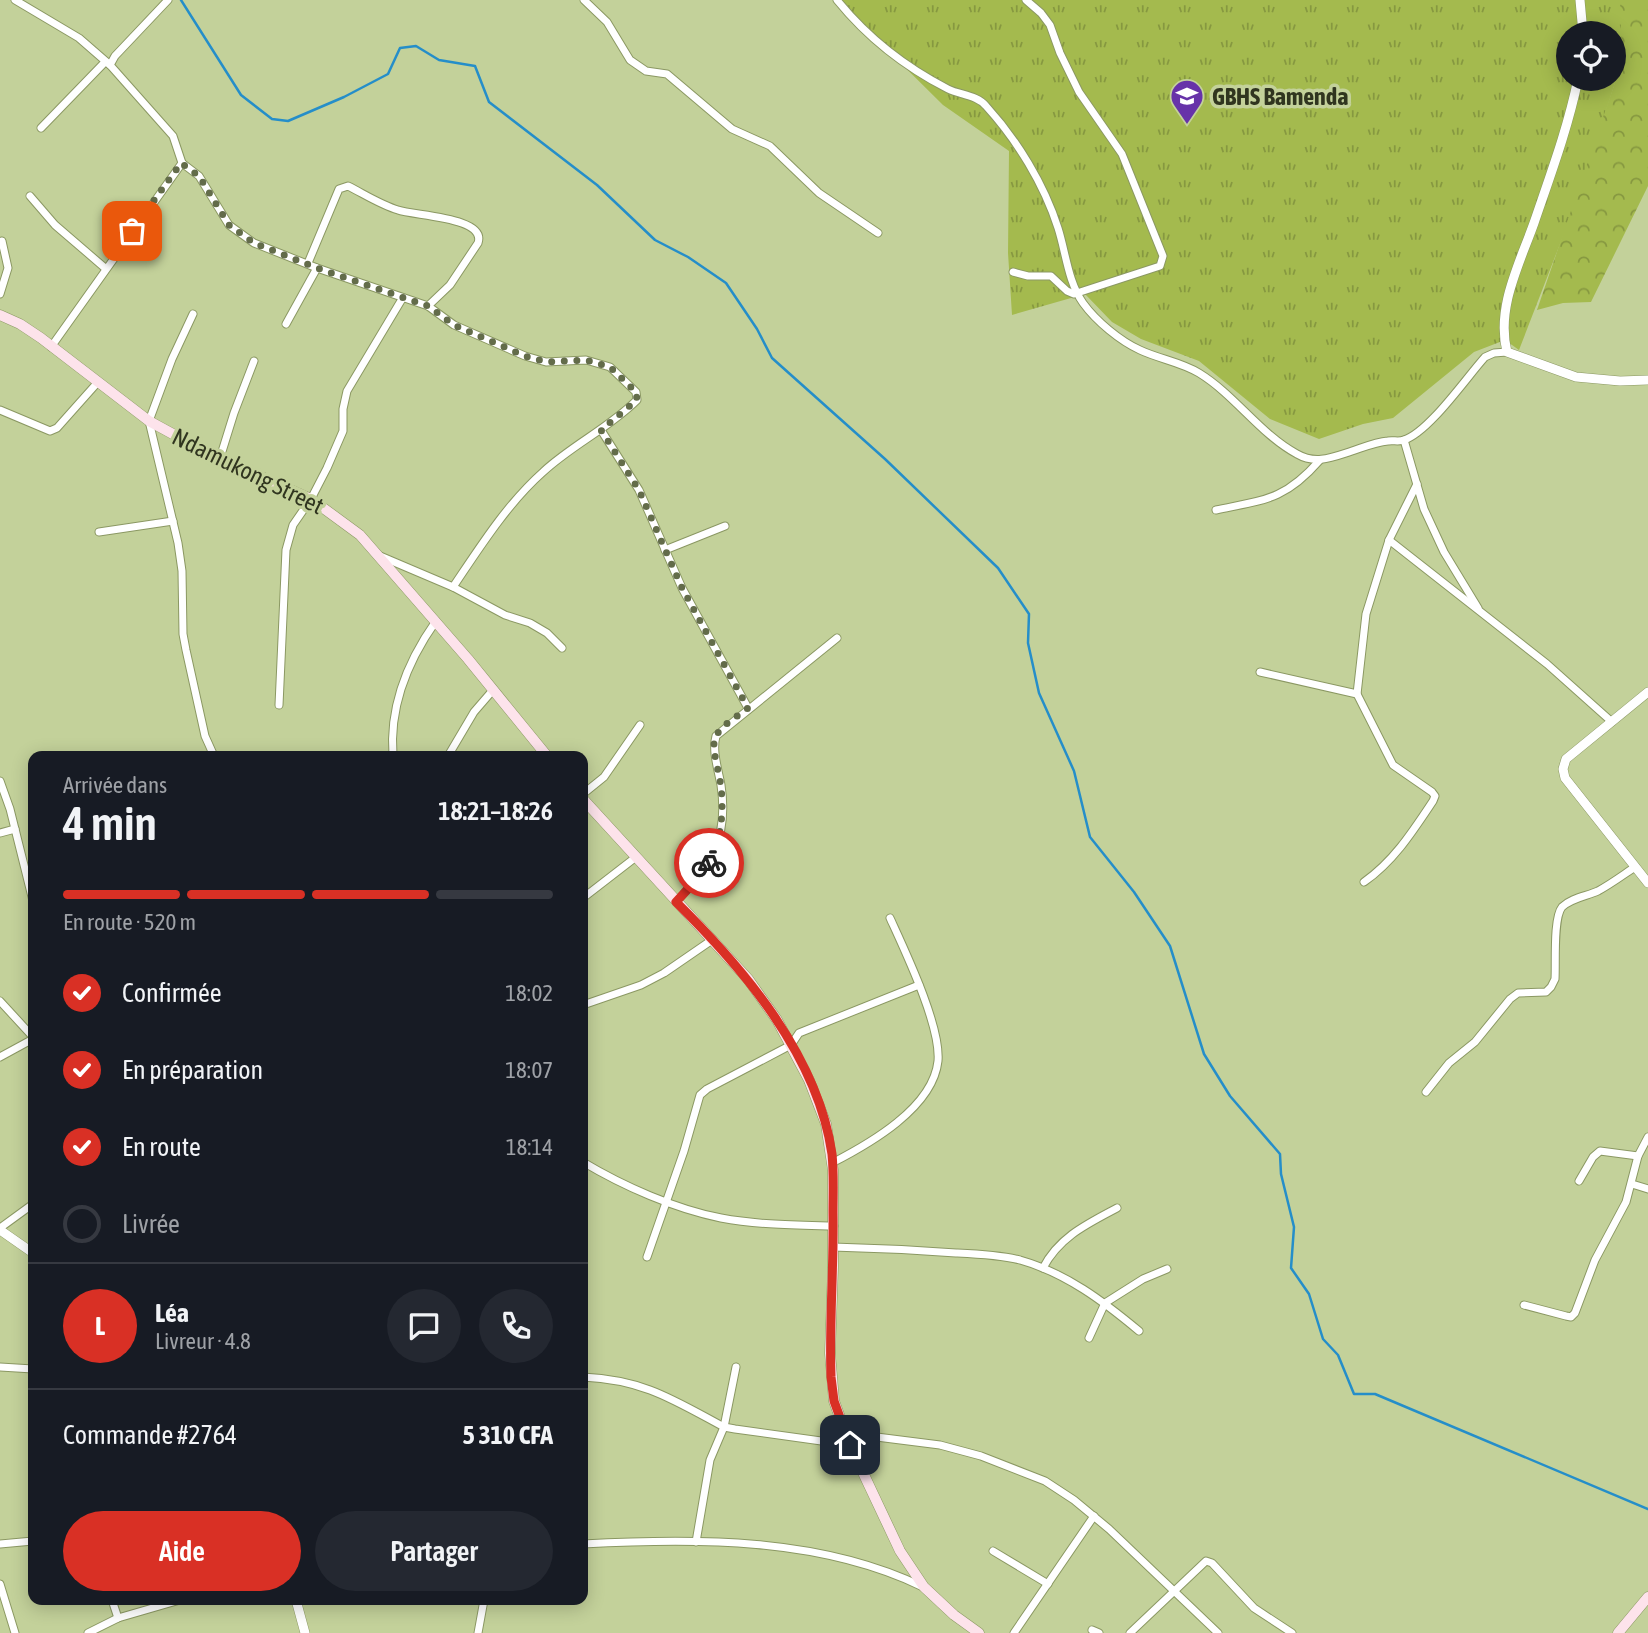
<!DOCTYPE html>
<html lang="fr">
<meta charset="utf-8">
<style>
:root{--surface:#171b24;--page:#242831;--text:#f1f3f6;--muted:#9ea1a6;--line:#363941;--accent:#d93025}
body{margin:0;font-family:"Asap Condensed",sans-serif;background:var(--page);color:var(--text);height:100vh;display:flex;flex-direction:column;font-size:26px;white-space:nowrap}
*{box-sizing:border-box;margin:0}
p{font-size:23px;color:var(--muted)}
.icon{flex:none;width:38px;height:38px;fill:none;stroke:currentColor;stroke-width:2;stroke-linecap:round;stroke-linejoin:round}
.map{position:relative;flex:1;overflow:hidden}
.side{position:absolute;left:28px;top:751px;width:560px;height:854px;display:flex;flex-direction:column;background:var(--surface);border-radius:14px;box-shadow:0 4px 18px #0003}
.side>*{flex:none}
.controls{position:absolute;left:1556px;top:21px;display:grid;gap:14px}
.controls a{display:grid;place-items:center;width:70px;height:70px;border-radius:50%;background:var(--surface);box-shadow:0 4px 18px #0003;font-size:35px}
.pin{position:absolute;display:grid;place-items:center;width:60px;height:60px;color:#fff;margin:-30px;border-radius:14px;box-shadow:0 4px 10px #0006}
.courier{position:absolute;display:grid;place-items:center;width:70px;height:70px;margin:-35px;border:5px solid #d93025;border-radius:50%;background:#fff;color:#222;box-shadow:0 2px 9px #0007}
.headline em{font-style:normal;font-weight:600}
.headline div{display:flex;flex-direction:column-reverse}
.headline{display:flex;align-items:center;justify-content:space-between;height:119px;padding:0 35px}
h1{font-size:46px;font-weight:600;line-height:52px}
.bar{display:grid;grid-template-columns:repeat(4,1fr);gap:10px 7px;align-content:center;height:84px;padding:0 35px}
.bar i{height:9px;border-radius:5px;background:var(--line)}
.bar .current{background:var(--accent)}
.bar p{grid-column:span 4}
.line{display:flex;align-items:center;gap:18px;padding:0 35px;border-top:2px solid var(--line)}
.line div{flex:1}
.round{display:grid;place-items:center;flex:none;width:74px;height:74px;border-radius:37px;background:var(--page)}
ol{padding:0 35px;list-style:none}
li{display:flex;align-items:center;gap:21px;height:77px}
li p{margin-inline-start:auto}
li .icon{padding:7px;border-radius:50%;background:var(--accent);color:#fff;stroke-width:4}
li:last-child{color:var(--muted)}
li i{width:38px;height:38px;border:4px solid var(--line);border-radius:50%}
.button{display:flex;gap:14px;margin-top:auto;padding:14px 35px}
.button a{flex:1;height:80px;border-radius:42px;background:var(--accent);color:#fff;font-size:28px;font-weight:600;line-height:80px;text-align:center}
.button a+a{background:var(--page);color:var(--text)}
.map>svg:first-child{display:block}
.grass{fill:url(#grass-tufts);fill-rule:evenodd}
.forest{fill:url(#forest-crowns)}
.lines{fill:none;stroke-linecap:round;stroke-linejoin:round}
.stream{stroke:#258ec9;stroke-width:2.5}
.minor-casing{stroke:#8b9863;stroke-width:9}
.tertiary-casing{stroke:#8b9863;stroke-width:10}
.secondary-casing{stroke:#8b9863;stroke-width:11}
.minor{stroke:#fff;stroke-width:7}
.tertiary{stroke:#fff;stroke-width:9}
.secondary{stroke:#fde3eb;stroke-width:10}
.done{stroke:#636c4a;stroke-width:7;stroke-dasharray:0 12.6}
.route{stroke:#d93025;stroke-width:9}
.labels{text-anchor:middle;dominant-baseline:central;stroke-width:7;stroke-linejoin:round;paint-order:stroke}
.poi-label{font-size:24px;font-weight:bold;fill:#30351f;stroke:#c3d19a;text-anchor:start}
.street-label{font-size:24px;fill:#30351f;stroke:#c3d19a}
</style>
<div class="map">
<svg width="1648" height="1633" viewBox="0 0 1648 1633">
<defs>
<pattern id="grass-tufts" width="24" height="20" patternUnits="userSpaceOnUse" patternTransform="scale(1.75)"><rect width="24" height="20" fill="#a4ba4e"/><path d="M3 7l-1-3M5 7V3M7 7l1-3M15 17l-1-3M17 17v-4M19 17l1-3" fill="none" stroke="#869840"/></pattern>
<pattern id="forest-crowns" width="20" height="18" patternUnits="userSpaceOnUse" patternTransform="scale(1.75)"><rect width="20" height="18" fill="#a4ba4e"/><path d="M2 6a3 3 0 1 1 6 0M12 15a3 3 0 1 1 6 0" fill="none" stroke="#869840"/></pattern>
</defs>
<rect width="100%" height="100%" fill="#c3d19a"/>
<path class="grass" d="M 837,0 L 1622,0 L 1622,62 L 1572,213 L 1519,350 L 1505,340 L 1474,352 L 1393,418 L 1363,424 L 1319,439 L 1270,419 L 1199,361 L 1141,339 L 1112,322 L 1085,294 L 1012,315 L 1008,253 L 1009,151 L 943,105 ZM 1568,33 L 1614,33 L 1614,79 L 1568,79 Z"/>
<path class="forest" d="M 1620,0 L 1648,0 L 1648,186 L 1591,302 L 1563,303 L 1537,310 L 1622,62 Z"/>
<g class="lines">
<path class="stream" d="M 181,0 L 241,95 L 272,119 L 288,121 L 344,97 L 388,74 L 400,48 L 416,46 L 439,60 L 475,66 L 489,102 L 597,185 L 655,240 L 688,257 L 726,283 L 757,329 L 772,358 L 885,459 L 998,568 L 1029,614 L 1028,643 L 1039,693 L 1074,771 L 1090,837 L 1134,892 L 1170,946 L 1204,1054 L 1230,1096 L 1280,1154 L 1281,1174 L 1294,1227 L 1291,1268 L 1309,1294 L 1323,1339 L 1338,1355 L 1354,1394 L 1375,1394 L 1648,1509"/>
<defs>
<g id="minor">
<path d="M 15,0 L 79,38 L 110,65"/>
<path d="M 584,0 L 607,22 L 630,60 L 646,71 L 667,74 L 732,129 L 770,146 L 819,193 L 878,233"/>
<path d="M 837,0 C 867,37 905,67 948,89 C 960,95 977,95 986,106 C 1017,140 1044,184 1058,228 C 1066,253 1068,282 1083,303 C 1096,321 1120,341 1140,350 C 1159,359 1181,362 1199,373 C 1235,395 1260,434 1297,454 C 1316,465 1333,457 1352,451 C 1364,447 1376,442 1388,441 C 1393,440 1399,442 1404,440 C 1429,432 1466,378 1485,357 L 1494,353 L 1507,352"/>
<path d="M 41,128 L 105,62"/>
<path d="M 182,163 L 199,176 L 229,225 L 254,243 L 317,268 L 428,306 L 454,325 L 525,356 L 546,362 L 586,360 L 610,367 L 636,392 L 637,400 C 609,428 572,445 543,472 C 507,504 480,547 453,587"/>
<path d="M 30,196 L 55,225 L 105,268"/>
<path d="M 308,263 L 339,189 L 348,186 C 364,194 381,205 398,210 C 415,216 487,217 478,243 L 450,285 L 428,306"/>
<path d="M 1013,272 L 1028,276 L 1051,276 L 1067,291 L 1074,294 L 1160,266 L 1163,256 L 1122,154 L 1079,92 L 1060,53 L 1050,25 L 1041,13 L 1026,0"/>
<path d="M 0,294 L 8,268 L 2,241"/>
<path d="M 193,314 L 172,359 L 149,421 L 178,543 L 182,571 L 183,634 L 186,650 L 205,736 L 214,756"/>
<path d="M 286,324 L 317,268"/>
<path d="M 51,347 L 182,163 L 173,136 L 110,65 L 115,56 L 168,0"/>
<path d="M 0,410 L 50,431 L 57,428 L 98,382"/>
<path d="M 601,430 L 639,490 L 682,588 L 748,708"/>
<path d="M 1404,440 L 1424,509 L 1444,552 L 1478,608"/>
<path d="M 220,458 L 234,413 L 254,361"/>
<path d="M 1216,510 C 1264,500 1285,500 1319,461"/>
<path d="M 99,532 L 173,521"/>
<path d="M 1389,540 L 1547,664 L 1612,722"/>
<path d="M 665,550 L 725,526"/>
<path d="M 380,556 L 453,587 L 505,615 L 530,623 L 547,633 L 562,648"/>
<path d="M 1260,672 L 1357,694"/>
<path d="M 279,705 L 286,550 L 293,525 L 311,499 L 327,468 L 343,431 L 343,409 L 347,391 L 402,299"/>
<path d="M 393,756 C 389,706 407,662 436,621"/>
<path d="M 448,756 L 474,712 L 493,690"/>
<path d="M 0,781 L 10,809 L 33,901"/>
<path d="M 583,794 L 604,777 L 640,725"/>
<path d="M 0,833 L 15,829"/>
<path d="M 1364,882 C 1394,861 1413,831 1433,801 L 1435,796 L 1432,792 L 1393,765 L 1357,694 L 1366,614 L 1389,540 L 1417,484"/>
<path d="M 583,898 L 636,857"/>
<path d="M 676,902 C 711,865 729,838 721,785 C 718,769 712,751 716,736 L 837,638"/>
<path d="M 0,1001 L 33,1037"/>
<path d="M 583,1005 L 641,985 L 664,973 L 712,940"/>
<path d="M 0,1057 L 33,1039"/>
<path d="M 1426,1092 L 1449,1063 L 1475,1042 L 1510,999 L 1518,993 L 1546,992 L 1551,987 L 1555,979 C 1556,963 1553,918 1562,907 C 1571,898 1587,896 1598,891 C 1611,884 1623,875 1635,867"/>
<path d="M 583,1162 C 623,1186 675,1209 721,1218 C 758,1225 796,1225 834,1226"/>
<path d="M 832,1163 C 869,1144 933,1108 938,1061 C 941,1026 905,951 890,918"/>
<path d="M 1579,1181 L 1593,1157 L 1600,1151 L 1638,1156"/>
<path d="M 1632,1184 L 1648,1189"/>
<path d="M 0,1228 L 33,1204"/>
<path d="M 833,1247 C 874,1248 915,1250 956,1253 C 977,1254 1000,1255 1020,1260 C 1066,1273 1103,1301 1139,1331"/>
<path d="M 647,1257 L 684,1151 L 700,1095 L 707,1089 L 791,1045 L 799,1033 L 919,985"/>
<path d="M 1043,1268 C 1059,1237 1087,1224 1117,1208"/>
<path d="M 1524,1305 L 1566,1316 L 1571,1317 L 1575,1313 L 1595,1260 L 1626,1202 L 1638,1156 L 1648,1137"/>
<path d="M 1089,1338 L 1105,1303 L 1143,1279 L 1167,1269"/>
<path d="M 0,1367 L 33,1369"/>
<path d="M 583,1377 C 644,1380 672,1399 724,1427 L 735,1429 L 850,1445"/>
<path d="M 845,1433 L 940,1445 L 981,1456 L 1045,1481 L 1074,1500 L 1109,1529 L 1218,1633"/>
<path d="M 696,1542 L 710,1460 L 724,1427 L 736,1367"/>
<path d="M 0,1544 L 33,1541"/>
<path d="M 583,1544 C 695,1538 820,1537 923,1587"/>
<path d="M 993,1551 L 1048,1584"/>
<path d="M 0,1584 L 15,1633"/>
<path d="M 112,1600 L 118,1618"/>
<path d="M 1092,1630 L 1099,1633"/>
<path d="M 88,1633 L 118,1618 L 180,1600"/>
<path d="M 478,1633 L 484,1600"/>
<path d="M 1014,1633 L 1094,1516"/>
<path d="M 1130,1633 L 1206,1561 L 1212,1563 L 1254,1608 L 1292,1633"/>
</g>
<g id="tertiary">
<path d="M 1580,0 L 1583,33"/>
<path d="M 1578,79 C 1568,128 1550,176 1534,223 C 1519,265 1496,308 1507,352 L 1576,377 L 1620,381 L 1648,380"/>
<path d="M 1648,692 L 1566,759 L 1563,769 L 1565,778 L 1648,883"/>
<path d="M 0,1230 L 33,1253"/>
<path d="M 296,1600 L 305,1633"/>
</g>
<g id="secondary">
<path d="M 0,315 L 20,324 L 41,338 L 149,421 L 204,451 L 311,499 L 360,535 L 468,659 L 547,756"/>
<path d="M 583,799 L 748,979 L 777,1020 L 809,1080 L 826,1124 L 833,1170 L 833,1267 L 830,1353 L 834,1401 L 850,1445 L 900,1551 L 924,1587 L 954,1615 L 979,1633"/>
<path d="M 1618,1633 L 1648,1597"/>
</g>
</defs>
<use href="#minor" class="minor-casing"/>
<use href="#tertiary" class="tertiary-casing"/>
<use href="#secondary" class="secondary-casing"/>
<use href="#minor" class="minor"/>
<use href="#tertiary" class="tertiary"/>
<use href="#secondary" class="secondary"/>
</g>
<g class="lines">
<path class="done" d="M 132,231 L 181,163 L 199,176 L 229,225 L 254,243 L 317,268 L 428,306 L 454,325 L 525,356 L 546,362 L 586,360 L 610,367 L 636,392 L 637,400 L 601,430 L 639,490 L 682,588 L 748,708 C 738,716 720,726 715,738 C 711,748 720,775 721,787 C 724,812 721,841 709,863"/>
<path class="route" d="M 709,863 L 698,878 L 676,902 C 744,969 818,1056 832,1154 C 834,1174 833,1193 833,1213 C 834,1268 829,1322 831,1377 L 834,1401 L 850,1445"/>
</g>
<defs>
<symbol id="school-pin" viewBox="-11 -11 22 30"><path d="M0 17L-7.5 6A9.5 9.5 0 1 1 7.5 6Z" fill="#6732a9" stroke="#c3d19a"/><path d="M0-5L7-2L0 1L-7-2ZM-4 1L0 2.5L4 1V4Q0 6-4 4Z" fill="#fff"/></symbol>
</defs>
<g fill-rule="evenodd">
<use href="#school-pin" x="1168" y="77" width="38" height="52"/>
</g>
<g class="labels">
<g class="poi-label">
<text x="1212" y="96">GBHS Bamenda</text>
</g>
<g class="street-label">
<text transform="translate(248 471) rotate(26)">Ndamukong Street</text>
</g>
</g>
</svg>
<div class="controls">
<a><svg class="icon" aria-label="locate" viewBox="0 0 24 24"><circle cx="12" cy="12" r="6"/><path d="M12 2v4M12 18v4M2 12h4M18 12h4"/></svg></a>
</div>
<div class="pin" style="left:132px;top:231px;background:#ea580c"><svg class="icon" aria-label="bag" viewBox="0 0 24 24"><path d="M5 8h14l-1 12H6zM9 8a3 3 0 0 1 6 0"/></svg></div>
<div class="pin" style="left:850px;top:1445px;background:#1f2937"><svg class="icon" aria-label="home" viewBox="0 0 24 24"><path d="M3 11l9-7 9 7M6 9v11h12V9"/></svg></div>
<div class="courier" style="left:709px;top:863px"><svg class="icon" aria-label="bike" viewBox="0 0 24 24"><circle cx="6" cy="16" r="4"/><circle cx="18" cy="16" r="4"/><path d="M6 16l4-8h5l3 8M10 8l3 8H6M13 5h3"/></svg></div>
<section class="side">
<div class="headline"><div><h1>4 min</h1><p>Arrivée dans</p></div><em>18:21–18:26</em></div>
<div class="bar"><i class="current"></i><i class="current"></i><i class="current"></i><i></i><p>En route · 520 m</p></div>
<ol>
<li><svg class="icon" aria-label="check" viewBox="0 0 24 24"><path d="M5 12l5 5 9-10"/></svg>Confirmée<p>18:02</p></li>
<li><svg class="icon" aria-label="check" viewBox="0 0 24 24"><path d="M5 12l5 5 9-10"/></svg>En préparation<p>18:07</p></li>
<li><svg class="icon" aria-label="check" viewBox="0 0 24 24"><path d="M5 12l5 5 9-10"/></svg>En route<p>18:14</p></li>
<li><i></i>Livrée</li>
</ol>
<div class="line" style="height:126px"><b class="round" style="background:var(--accent);color:#fff">L</b><div><b>Léa</b><p>Livreur · 4.8</p></div><a class="round"><svg class="icon" aria-label="chat" viewBox="0 0 24 24"><path d="M4 5h16v11H9l-5 4z"/></svg></a><a class="round"><svg class="icon" aria-label="phone" viewBox="0 0 24 24"><path d="M5 4h4l2 5-3 2q2 4 5 5l2-3 5 2v4C11 20 4 13 5 4z"/></svg></a></div>
<div class="line" style="height:91px"><div>Commande #2764</div><b>5 310 CFA</b></div>
<div class="button"><a>Aide</a><a>Partager</a></div>
</section>
</div>
